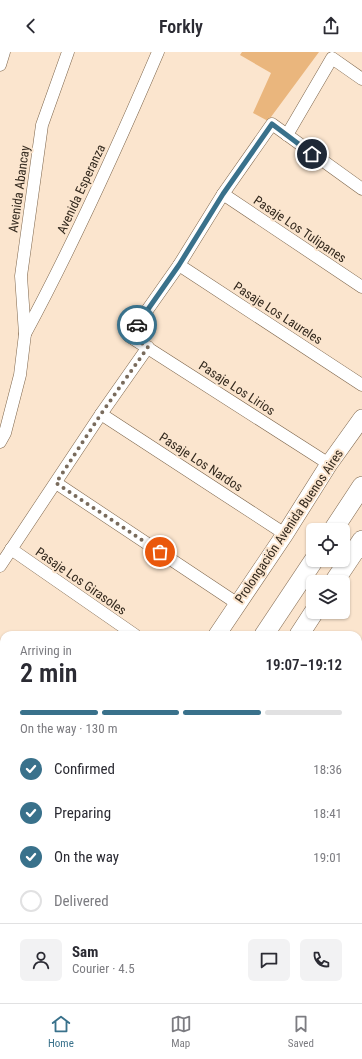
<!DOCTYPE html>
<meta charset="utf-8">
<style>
:root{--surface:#fff;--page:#f2f2f3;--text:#2b2b33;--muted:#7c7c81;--line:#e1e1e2;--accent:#39718b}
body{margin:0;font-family:"Roboto Condensed",sans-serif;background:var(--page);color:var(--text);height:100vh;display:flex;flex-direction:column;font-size:15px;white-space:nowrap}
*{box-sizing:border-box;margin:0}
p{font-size:13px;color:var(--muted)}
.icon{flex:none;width:22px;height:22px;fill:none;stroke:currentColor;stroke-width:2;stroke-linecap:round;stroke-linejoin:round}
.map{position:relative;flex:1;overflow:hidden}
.drawer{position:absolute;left:0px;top:579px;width:362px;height:372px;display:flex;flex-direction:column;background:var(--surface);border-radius:12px 12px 0 0;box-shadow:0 1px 3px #0004}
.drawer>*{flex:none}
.buttons{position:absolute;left:306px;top:471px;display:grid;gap:8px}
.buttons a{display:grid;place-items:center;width:44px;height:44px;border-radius:6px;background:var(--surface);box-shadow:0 1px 3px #0004;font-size:20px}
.pin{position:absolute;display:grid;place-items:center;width:34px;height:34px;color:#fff;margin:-17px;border:2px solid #fff;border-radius:50%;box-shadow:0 1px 4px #0007}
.courier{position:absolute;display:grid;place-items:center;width:40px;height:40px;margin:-20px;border:3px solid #39718b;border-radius:50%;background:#fff;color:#222;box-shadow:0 1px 5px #0007}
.head em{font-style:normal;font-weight:600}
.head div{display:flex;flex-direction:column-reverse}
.head{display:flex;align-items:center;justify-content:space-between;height:68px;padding:0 20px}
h1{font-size:26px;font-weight:600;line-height:30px}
.bar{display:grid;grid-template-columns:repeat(4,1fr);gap:6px 4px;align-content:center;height:48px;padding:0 20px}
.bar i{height:5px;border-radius:3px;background:var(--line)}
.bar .selected{background:var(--accent)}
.bar p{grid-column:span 4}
.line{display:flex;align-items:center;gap:10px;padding:0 20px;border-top:1px solid var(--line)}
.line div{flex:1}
.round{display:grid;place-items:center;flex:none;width:42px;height:42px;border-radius:6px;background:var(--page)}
ol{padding:0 20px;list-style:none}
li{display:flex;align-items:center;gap:12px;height:44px}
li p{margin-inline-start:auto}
li .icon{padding:4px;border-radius:50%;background:var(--accent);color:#fff;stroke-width:4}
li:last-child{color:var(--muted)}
li i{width:22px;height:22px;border:2px solid var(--line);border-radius:50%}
header{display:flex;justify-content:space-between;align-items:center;height:52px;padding:0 20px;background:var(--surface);font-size:18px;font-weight:600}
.tabs{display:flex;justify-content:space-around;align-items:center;height:56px;border-top:1px solid var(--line);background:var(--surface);font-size:11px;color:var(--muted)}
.tabs a{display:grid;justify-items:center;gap:2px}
.tabs .selected{color:var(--accent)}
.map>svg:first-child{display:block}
.green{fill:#eab67d}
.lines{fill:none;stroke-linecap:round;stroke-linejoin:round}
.street-casing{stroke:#7e664c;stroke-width:13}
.secondary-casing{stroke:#7e664c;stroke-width:18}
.primary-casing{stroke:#7e664c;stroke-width:20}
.street{stroke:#fff;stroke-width:12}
.secondary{stroke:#fff;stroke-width:17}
.primary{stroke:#fff;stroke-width:19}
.done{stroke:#796b5c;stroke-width:4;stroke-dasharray:0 7.2}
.route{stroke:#39718b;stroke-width:5}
.labels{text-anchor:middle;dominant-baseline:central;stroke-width:4;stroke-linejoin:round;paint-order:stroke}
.street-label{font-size:13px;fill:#33291e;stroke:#fbe5ce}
</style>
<header><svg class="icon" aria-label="back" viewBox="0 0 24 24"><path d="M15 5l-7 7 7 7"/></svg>Forkly<svg class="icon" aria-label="share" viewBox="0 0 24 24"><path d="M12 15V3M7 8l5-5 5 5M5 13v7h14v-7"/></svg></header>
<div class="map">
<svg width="362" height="951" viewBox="0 0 362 951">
<rect width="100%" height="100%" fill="#fbe5ce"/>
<g class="green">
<path d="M 242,0 L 319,0 L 268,69 L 253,61 L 271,21 L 240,3 Z"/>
<path d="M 358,922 L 362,924 L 362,951 L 337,951 L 339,947 L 358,947 Z"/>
</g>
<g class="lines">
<defs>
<g id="street">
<path d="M 0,13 L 4,0"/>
<path d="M 287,83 L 332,6 L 362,27"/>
<path d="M 223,142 L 362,235"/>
<path d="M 179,213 L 362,333"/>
<path d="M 25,282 C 74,191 117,96 158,0"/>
<path d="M 101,362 L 285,482"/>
<path d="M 0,390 L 5,381 L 20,323 L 25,282 L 21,224 L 42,73 L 68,0"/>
<path d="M 329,412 L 129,284 L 179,213 L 223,142 L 272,72 L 362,137"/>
<path d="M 56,431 L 238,552"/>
<path d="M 11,497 L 135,583"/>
<path d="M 0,514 L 101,362 L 148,295"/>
<path d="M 0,604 L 4,606"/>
<path d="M 0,701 L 4,704"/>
<path d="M 0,806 L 4,809"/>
<path d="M 0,858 L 4,857"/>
<path d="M 204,947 L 212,951"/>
<path d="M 302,951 L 304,947"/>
</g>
<g id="secondary">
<path d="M 217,583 L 285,482 L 329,412 L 362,366"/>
<path d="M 358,856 L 362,856"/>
<path d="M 95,951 L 97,947"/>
</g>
<g id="primary">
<path d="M 333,478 L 362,434"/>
<path d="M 334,530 L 362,488"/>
<path d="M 264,583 L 314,508"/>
<path d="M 299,583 L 314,560"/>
<path d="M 25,951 L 28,947"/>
<path d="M 54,951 L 57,947"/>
</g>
</defs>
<use href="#street" class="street-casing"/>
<use href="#secondary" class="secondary-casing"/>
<use href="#primary" class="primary-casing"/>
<use href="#street" class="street"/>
<use href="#secondary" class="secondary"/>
<use href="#primary" class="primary"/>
</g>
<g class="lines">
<path class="done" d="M 137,273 L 129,284 L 148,295 L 101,362 L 56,431 L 160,500"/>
<path class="route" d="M 137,273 L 179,213 L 223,142 L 272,72 L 312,102"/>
</g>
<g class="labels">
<g class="street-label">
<text transform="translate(19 137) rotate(-82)">Avenida Abancay</text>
<text transform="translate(81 137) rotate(-65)">Avenida Esperanza</text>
<text transform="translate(300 177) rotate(34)">Pasaje Los Tulipanes</text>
<text transform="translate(278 261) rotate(33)">Pasaje Los Laureles</text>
<text transform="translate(237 336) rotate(33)">Pasaje Los Lirios</text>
<text transform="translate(201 410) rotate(33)">Pasaje Los Nardos</text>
<text transform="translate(289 474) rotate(-56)">Prolongación Avenida Buenos Aires</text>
<text transform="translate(81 529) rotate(35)">Pasaje Los Girasoles</text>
</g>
</g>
</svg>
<div class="buttons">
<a><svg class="icon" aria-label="locate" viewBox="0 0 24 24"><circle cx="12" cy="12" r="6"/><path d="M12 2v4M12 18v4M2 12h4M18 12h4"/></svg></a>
<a><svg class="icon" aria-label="layers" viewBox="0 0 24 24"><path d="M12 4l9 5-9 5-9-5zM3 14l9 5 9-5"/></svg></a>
</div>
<div class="pin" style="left:160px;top:500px;background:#ea580c"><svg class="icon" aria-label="bag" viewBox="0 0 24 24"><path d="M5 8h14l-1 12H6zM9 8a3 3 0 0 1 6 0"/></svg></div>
<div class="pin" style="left:312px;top:102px;background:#1f2937"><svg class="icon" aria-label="home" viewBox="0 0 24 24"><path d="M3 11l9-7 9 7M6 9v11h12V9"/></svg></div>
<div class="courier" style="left:137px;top:273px"><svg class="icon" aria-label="car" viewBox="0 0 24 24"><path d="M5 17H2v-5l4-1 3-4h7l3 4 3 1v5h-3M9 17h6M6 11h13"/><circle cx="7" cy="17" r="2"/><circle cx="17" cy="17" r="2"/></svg></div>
<section class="drawer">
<div class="head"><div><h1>2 min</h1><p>Arriving in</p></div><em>19:07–19:12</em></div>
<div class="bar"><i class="selected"></i><i class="selected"></i><i class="selected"></i><i></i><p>On the way · 130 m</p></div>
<ol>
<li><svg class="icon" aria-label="check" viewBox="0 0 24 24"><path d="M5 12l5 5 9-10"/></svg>Confirmed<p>18:36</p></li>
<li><svg class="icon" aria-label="check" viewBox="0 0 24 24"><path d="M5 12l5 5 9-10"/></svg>Preparing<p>18:41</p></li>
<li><svg class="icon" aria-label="check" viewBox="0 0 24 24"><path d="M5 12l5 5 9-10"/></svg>On the way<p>19:01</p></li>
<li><i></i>Delivered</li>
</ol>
<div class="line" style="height:72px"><a class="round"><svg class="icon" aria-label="person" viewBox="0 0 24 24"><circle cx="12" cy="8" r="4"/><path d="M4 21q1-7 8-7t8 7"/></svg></a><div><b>Sam</b><p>Courier · 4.5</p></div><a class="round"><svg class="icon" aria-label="chat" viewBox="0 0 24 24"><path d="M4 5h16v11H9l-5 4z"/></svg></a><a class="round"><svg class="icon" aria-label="phone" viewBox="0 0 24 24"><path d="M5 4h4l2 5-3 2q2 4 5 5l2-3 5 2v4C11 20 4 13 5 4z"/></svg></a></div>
</section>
</div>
<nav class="tabs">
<a class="selected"><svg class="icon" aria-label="home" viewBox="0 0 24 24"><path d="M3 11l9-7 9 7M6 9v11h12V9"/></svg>Home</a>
<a><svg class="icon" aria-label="map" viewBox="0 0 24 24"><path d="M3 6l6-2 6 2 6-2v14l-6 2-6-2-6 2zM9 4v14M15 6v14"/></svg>Map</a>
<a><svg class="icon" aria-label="saved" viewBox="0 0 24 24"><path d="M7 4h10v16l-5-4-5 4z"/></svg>Saved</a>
</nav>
